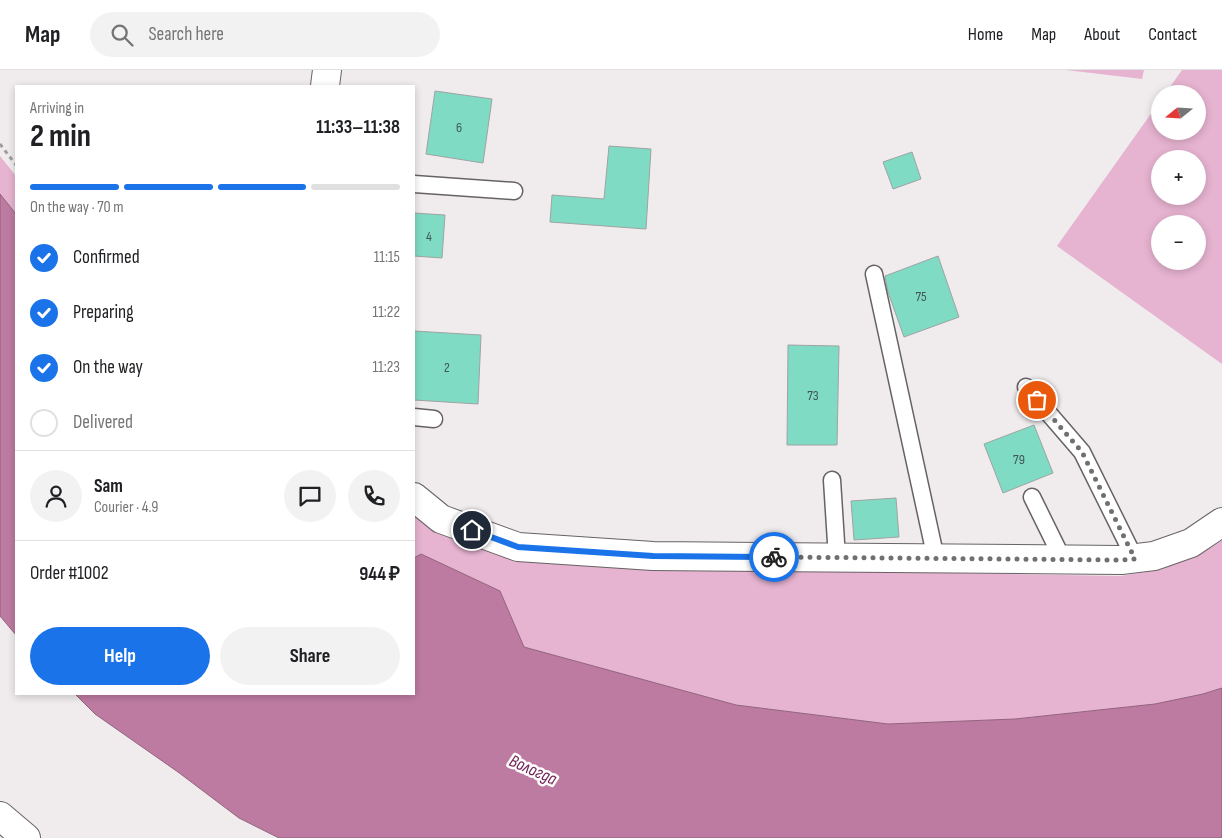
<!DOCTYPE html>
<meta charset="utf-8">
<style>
:root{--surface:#fff;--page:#f2f2f2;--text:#202124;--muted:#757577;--line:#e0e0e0;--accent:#1a73e8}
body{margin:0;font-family:"Sofia Sans Condensed",sans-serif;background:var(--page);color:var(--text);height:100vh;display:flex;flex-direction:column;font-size:19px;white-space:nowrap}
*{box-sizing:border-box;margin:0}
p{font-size:16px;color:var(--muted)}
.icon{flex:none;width:28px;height:28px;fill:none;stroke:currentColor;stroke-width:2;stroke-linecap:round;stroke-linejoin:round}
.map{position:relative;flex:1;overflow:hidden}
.panel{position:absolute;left:15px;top:15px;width:400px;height:610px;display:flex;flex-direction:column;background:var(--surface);border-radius:0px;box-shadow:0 2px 8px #0003}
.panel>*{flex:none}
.needle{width:32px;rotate:252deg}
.fabs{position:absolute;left:1151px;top:15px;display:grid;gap:10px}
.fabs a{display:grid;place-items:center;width:55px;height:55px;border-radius:50%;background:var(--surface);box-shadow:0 2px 8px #0003;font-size:25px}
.pin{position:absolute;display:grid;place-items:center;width:42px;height:42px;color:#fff;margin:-21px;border:2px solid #fff;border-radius:50%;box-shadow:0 1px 5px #0007}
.courier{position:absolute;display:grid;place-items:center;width:50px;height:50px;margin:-25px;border:4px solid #1a73e8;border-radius:50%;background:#fff;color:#222;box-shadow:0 1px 6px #0007}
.overview em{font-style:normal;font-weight:700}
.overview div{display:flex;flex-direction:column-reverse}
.overview{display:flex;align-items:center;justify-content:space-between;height:85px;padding:0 15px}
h1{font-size:32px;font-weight:700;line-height:38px}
.bar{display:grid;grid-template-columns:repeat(4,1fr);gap:8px 5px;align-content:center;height:60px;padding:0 15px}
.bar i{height:6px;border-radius:4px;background:var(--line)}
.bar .active{background:var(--accent)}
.bar p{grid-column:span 4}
.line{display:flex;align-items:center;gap:12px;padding:0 15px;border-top:1px solid var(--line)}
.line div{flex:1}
.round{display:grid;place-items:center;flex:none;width:52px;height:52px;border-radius:26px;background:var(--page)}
ol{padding:0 15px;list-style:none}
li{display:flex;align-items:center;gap:15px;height:55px}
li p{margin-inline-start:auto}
li .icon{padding:5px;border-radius:50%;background:var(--accent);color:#fff;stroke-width:4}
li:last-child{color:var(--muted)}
li i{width:28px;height:28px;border:2px solid var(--line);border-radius:50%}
.cta{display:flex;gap:10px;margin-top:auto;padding:10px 15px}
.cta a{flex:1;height:58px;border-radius:30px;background:var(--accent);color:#fff;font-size:20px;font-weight:700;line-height:58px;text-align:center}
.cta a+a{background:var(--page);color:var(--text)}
header{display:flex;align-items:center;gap:30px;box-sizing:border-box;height:70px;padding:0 25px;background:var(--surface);border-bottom:1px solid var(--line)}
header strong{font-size:24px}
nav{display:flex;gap:28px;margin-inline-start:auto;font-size:18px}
.search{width:350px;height:45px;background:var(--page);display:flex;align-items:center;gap:12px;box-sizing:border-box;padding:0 18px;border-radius:28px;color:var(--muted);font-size:19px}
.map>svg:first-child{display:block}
.green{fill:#e6b3d0;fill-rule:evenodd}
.water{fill:#bd7ba1;stroke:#92637e}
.building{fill:#7fdbc4;stroke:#9fa3a2}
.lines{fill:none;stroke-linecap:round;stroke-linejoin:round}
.service-casing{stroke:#676365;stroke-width:19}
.minor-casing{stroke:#676365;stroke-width:30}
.path{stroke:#a09d9e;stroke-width:3;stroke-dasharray:4 4;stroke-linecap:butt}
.service{stroke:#fff;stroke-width:16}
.minor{stroke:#fff;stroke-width:28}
.done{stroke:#716f70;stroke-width:5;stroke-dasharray:0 9}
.route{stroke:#1a73e8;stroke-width:6}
.labels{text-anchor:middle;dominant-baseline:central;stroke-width:5;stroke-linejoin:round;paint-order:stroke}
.number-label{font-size:14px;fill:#425752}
.water-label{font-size:18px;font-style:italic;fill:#722457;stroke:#fff}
</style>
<header>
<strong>Map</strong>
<div class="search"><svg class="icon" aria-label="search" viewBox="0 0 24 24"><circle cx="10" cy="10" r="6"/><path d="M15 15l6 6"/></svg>Search here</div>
<nav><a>Home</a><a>Map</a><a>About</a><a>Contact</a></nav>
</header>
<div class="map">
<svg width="1222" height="768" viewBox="0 0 1222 768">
<rect width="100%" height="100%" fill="#f0ecee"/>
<g class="green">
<path d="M 1066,0 L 1144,0 L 1142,9 Z"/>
<path d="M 1182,0 L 1222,0 L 1222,294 L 1057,176 L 1160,31 L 1160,61 L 1198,61 L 1198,24 L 1165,24 ZM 1160,89 L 1198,89 L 1198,126 L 1160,126 ZM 1160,154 L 1198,154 L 1198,191 L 1160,191 Z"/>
<path d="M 0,86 L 16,106 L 16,144 L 0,124 Z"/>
<path d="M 414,442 L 653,498 L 1120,506 L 1160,500 L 1193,486 L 1222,469 L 1222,618 L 1203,624 L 1155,634 L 1015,649 L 888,654 L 736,635 L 524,577 L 500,521 L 421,484 L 414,488 Z"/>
</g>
<g class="water">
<path d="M 0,124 L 16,144 L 16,565 L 0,546 Z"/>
<path d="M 421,484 L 500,521 L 524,577 L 736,635 L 888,654 L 1015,649 L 1155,634 L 1203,624 L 1222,618 L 1222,768 L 279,768 L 239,748 L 178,702 L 95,644 L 75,624 L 414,624 L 414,488 Z"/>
</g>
<g class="building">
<path d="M 435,21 L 492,29 L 483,93 L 426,84 Z"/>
<path d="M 609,76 L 651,79 L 646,159 L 550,152 L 552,125 L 604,129 Z"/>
<path d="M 912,82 L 921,109 L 893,119 L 883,92 Z"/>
<path d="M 414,143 L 445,145 L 442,188 L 414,186 Z"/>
<path d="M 938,186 L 959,247 L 904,267 L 888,222 L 885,206 Z"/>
<path d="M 414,261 L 481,265 L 478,334 L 414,330 Z"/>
<path d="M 788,275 L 839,276 L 837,375 L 787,375 Z"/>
<path d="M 1034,355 L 1053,403 L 1003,423 L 984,374 Z"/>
<path d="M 896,428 L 899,467 L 854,470 L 851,431 Z"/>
</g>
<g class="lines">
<defs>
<g id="service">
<path d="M 414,114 L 514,121"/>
<path d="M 874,204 L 936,489"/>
<path d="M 1026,317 L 1082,382 L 1135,489"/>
<path d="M 414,347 L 434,349"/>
<path d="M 832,410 L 837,488"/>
<path d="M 1032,427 L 1063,490"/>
</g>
<g id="minor">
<path d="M 325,16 L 327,0"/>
<path d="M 414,427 L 441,449 L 518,477 L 653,486 L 1121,490 L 1154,486 L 1191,473 L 1222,452"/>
<path d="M 0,746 L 26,768"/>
</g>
</defs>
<use href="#service" class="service-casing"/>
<use href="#minor" class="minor-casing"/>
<path class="path" d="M 0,74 L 16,95"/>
<use href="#service" class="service"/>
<use href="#minor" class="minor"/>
</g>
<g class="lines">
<path class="done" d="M 774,487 L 1121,490 L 1135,489 L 1082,382 L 1037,330"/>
<path class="route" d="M 472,460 L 518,477 L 653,486 L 774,487"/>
</g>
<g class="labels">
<g class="number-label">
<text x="459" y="57">6</text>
<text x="429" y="166">4</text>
<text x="921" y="226">75</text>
<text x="447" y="297">2</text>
<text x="813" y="325">73</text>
<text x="1019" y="389">79</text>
</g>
<g class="water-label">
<text transform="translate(533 700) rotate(24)">Вологда</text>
</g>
</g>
</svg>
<div class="fabs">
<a><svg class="needle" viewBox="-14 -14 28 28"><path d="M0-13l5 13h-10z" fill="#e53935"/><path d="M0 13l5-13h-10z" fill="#757577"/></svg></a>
<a>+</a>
<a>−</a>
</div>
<div class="pin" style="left:1037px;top:330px;background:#ea580c"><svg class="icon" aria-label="bag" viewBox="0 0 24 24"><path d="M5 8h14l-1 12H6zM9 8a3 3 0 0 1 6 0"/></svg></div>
<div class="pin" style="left:472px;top:460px;background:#1f2937"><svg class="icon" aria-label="home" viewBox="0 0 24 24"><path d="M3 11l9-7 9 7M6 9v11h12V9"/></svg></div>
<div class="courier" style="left:774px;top:487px"><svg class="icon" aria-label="bike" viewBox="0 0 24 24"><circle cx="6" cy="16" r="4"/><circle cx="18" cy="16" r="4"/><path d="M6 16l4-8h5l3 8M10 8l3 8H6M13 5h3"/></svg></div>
<section class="panel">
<div class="overview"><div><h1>2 min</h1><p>Arriving in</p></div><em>11:33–11:38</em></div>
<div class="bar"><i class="active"></i><i class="active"></i><i class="active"></i><i></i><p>On the way · 70 m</p></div>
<ol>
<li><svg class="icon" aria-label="check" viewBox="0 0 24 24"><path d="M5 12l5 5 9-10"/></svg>Confirmed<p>11:15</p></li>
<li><svg class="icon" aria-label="check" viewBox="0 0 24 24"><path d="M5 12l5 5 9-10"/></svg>Preparing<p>11:22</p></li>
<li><svg class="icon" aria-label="check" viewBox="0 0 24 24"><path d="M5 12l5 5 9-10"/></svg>On the way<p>11:23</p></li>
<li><i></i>Delivered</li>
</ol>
<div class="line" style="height:90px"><a class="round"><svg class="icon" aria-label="person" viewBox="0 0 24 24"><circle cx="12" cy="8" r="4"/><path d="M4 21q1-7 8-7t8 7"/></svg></a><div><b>Sam</b><p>Courier · 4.9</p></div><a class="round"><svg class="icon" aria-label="chat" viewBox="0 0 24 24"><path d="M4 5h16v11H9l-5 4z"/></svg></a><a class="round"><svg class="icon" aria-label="phone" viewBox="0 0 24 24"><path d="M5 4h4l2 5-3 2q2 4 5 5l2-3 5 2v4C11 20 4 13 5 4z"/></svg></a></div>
<div class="line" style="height:65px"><div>Order #1002</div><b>944 ₽</b></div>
<div class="cta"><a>Help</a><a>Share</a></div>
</section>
</div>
